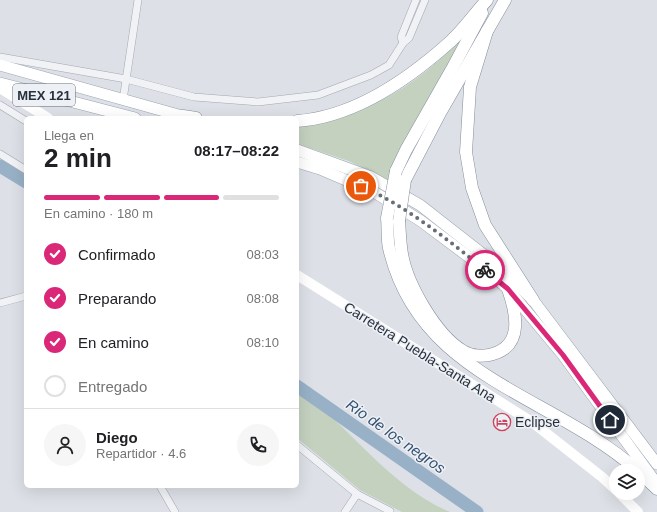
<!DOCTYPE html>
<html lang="es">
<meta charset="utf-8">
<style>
:root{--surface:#fff;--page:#f6f6f6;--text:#202124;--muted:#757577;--line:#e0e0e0;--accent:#db2777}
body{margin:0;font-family:Helvetica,sans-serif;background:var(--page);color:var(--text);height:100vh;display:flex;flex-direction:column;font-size:15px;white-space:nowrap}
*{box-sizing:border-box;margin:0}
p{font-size:13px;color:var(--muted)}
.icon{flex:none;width:22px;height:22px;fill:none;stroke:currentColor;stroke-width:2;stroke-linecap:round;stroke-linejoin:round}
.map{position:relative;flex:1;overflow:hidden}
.side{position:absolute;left:24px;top:116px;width:275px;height:372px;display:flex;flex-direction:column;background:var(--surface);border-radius:6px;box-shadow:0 4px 16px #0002}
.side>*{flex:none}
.tools{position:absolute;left:609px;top:464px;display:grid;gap:8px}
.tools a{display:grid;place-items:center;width:36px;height:36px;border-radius:50%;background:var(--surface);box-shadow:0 4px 16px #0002;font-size:20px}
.pin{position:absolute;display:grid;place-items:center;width:34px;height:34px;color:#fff;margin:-17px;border:2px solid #fff;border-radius:50%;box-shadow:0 1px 4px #0007}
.courier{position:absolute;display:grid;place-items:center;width:40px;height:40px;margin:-20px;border:3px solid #db2777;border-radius:50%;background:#fff;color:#222;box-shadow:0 1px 5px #0007}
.headline em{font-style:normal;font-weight:700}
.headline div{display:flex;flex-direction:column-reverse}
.headline{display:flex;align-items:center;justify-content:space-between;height:68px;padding:0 20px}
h1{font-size:26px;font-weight:700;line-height:30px}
.bar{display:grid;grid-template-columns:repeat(4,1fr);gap:6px 4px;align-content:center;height:48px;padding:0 20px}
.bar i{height:5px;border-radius:3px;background:var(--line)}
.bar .active{background:var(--accent)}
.bar p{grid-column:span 4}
.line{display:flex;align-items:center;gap:10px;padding:0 20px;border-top:1px solid var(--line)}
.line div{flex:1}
.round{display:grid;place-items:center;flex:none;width:42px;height:42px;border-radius:21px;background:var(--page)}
ol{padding:0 20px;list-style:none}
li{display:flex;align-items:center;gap:12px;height:44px}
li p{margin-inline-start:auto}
li .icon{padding:4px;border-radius:50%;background:var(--accent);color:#fff;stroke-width:4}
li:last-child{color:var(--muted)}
li i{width:22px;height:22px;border:2px solid var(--line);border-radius:50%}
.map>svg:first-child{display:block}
.green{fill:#c4d1bf}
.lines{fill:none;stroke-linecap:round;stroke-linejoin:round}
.river{stroke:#98b1c7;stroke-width:13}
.street-casing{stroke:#a3a8b1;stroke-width:8}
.primary-casing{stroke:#9da6b2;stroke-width:12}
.highway-casing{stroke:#858f9d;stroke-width:13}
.street{stroke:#f0f2f5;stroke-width:7}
.secondary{stroke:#fff;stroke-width:10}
.primary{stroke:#fff;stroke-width:11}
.highway{stroke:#fff;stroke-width:12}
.highway-bridge-casing{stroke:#858f9d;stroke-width:13;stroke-linecap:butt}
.highway-bridge{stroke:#fff;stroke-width:12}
.done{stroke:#676e78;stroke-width:4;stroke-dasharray:0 7.2}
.route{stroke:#db2777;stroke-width:5}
.labels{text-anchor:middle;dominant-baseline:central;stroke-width:3;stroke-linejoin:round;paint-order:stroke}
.shield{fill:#edf0f5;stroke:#626a74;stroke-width:1}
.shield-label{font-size:13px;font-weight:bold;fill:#27303d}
.street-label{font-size:14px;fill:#27303d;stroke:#edf0f5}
.poi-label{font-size:14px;fill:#27303d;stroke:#edf0f5;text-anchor:start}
.water-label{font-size:15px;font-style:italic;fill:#325070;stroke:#edf0f5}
</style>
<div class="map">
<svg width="657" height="512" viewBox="0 0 657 512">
<rect width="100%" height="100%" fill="#dde1e7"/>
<g class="green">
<path d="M 470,30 L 388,182 L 349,161 L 297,144 L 297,125 C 323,117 351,111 376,102 C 411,88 444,57 470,30 Z"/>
<path d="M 299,389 C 350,427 390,487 450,512 L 402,512 L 360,490 L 297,438 L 297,391 Z"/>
</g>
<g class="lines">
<g class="river">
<path d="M 0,166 L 26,182"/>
<path d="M 297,386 L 477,512"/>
</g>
<defs>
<g id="street">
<path d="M 403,43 L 409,38 L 425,0"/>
<path d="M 0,57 L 126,79 L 194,97 L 258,102 L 318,95 L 371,75 L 389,65 L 403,43 L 401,37 L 416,0"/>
<path d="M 123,100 L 138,0"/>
<path d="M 0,105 L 26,121"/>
<path d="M 0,154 L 26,170"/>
<path d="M 0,303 L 26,296"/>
<path d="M 297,445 L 357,494 L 390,511"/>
<path d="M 160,486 L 175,512"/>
<path d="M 345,512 L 357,494"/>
</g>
<g id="primary">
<path d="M 0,65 L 189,118"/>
<path d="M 0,83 L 135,118"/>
<path d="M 297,150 L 371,177 L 420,205 L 503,270 L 533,300 L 657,464"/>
<path d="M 297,162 L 320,169 L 374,192 L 421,221 L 489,272 L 508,289 L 563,355 L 657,484"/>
</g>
<g id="highway">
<path d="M 487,31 L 470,87 L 466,152 L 472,188 L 485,225 L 533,300"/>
<path d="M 183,116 L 196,118"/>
<path d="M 297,121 C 354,117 410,78 451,41 C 464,29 475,13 487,0"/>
<path d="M 396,171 L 406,150 L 452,69 L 482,13"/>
<path d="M 405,180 L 440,113 L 505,0"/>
<path d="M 387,218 C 388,228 387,239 389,248 C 419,378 552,394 638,471"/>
<path d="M 399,221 C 400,232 400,243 402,254 C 407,284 436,335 463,351 C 471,356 484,357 493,354 C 524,345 516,312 508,289"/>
<path d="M 638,471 L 657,489"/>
</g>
</defs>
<use href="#street" class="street-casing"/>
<use href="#primary" class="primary-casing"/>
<use href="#highway" class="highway-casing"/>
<use href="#street" class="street"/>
<g class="secondary">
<path d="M 0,88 L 48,118"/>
<path d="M 297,275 L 532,422 L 602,477 L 616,490"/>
<path d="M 619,493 L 638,512"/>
</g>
<use href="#primary" class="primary"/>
<use href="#highway" class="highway"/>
<defs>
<g id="highway-bridge">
<path d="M 387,218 L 396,171"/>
<path d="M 399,221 L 405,180"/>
</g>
</defs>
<use href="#highway-bridge" class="highway-bridge-casing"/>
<use href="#highway-bridge" class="highway-bridge"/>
</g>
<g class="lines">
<path class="done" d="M 361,186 C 406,206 447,239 485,270"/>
<path class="route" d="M 485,270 L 508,289 L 563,355 L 610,420"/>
</g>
<defs>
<symbol id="hotel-ring" viewBox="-11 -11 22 22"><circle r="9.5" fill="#edf0f5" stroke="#cb435d" stroke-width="1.5"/><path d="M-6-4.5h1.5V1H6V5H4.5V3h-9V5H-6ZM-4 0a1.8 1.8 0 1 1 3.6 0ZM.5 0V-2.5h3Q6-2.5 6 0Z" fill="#cb435d"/></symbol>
</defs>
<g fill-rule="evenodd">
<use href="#hotel-ring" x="492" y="412" width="20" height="20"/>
</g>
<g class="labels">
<rect class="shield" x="13" y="84" width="62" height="22" rx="3"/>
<g class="shield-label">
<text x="44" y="95">MEX 121</text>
</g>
<g class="street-label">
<text transform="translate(420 352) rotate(32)">Carretera Puebla-Santa Ana</text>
</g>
<g class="poi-label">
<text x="515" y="422">Eclipse</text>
</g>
<g class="water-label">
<text transform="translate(396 436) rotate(35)">Rio de los negros</text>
</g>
</g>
</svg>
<div class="tools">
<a><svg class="icon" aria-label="layers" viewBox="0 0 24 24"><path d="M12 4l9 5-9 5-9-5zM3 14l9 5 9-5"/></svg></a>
</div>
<div class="pin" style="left:361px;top:186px;background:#ea580c"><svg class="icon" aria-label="bag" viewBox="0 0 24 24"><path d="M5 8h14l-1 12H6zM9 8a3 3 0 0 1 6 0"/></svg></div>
<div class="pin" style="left:610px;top:420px;background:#1f2937"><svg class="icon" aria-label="home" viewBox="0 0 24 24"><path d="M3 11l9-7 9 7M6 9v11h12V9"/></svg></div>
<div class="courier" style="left:485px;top:270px"><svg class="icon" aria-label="bike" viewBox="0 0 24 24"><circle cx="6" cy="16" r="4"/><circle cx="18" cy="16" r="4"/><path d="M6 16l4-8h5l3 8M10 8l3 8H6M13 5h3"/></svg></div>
<section class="side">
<div class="headline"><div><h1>2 min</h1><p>Llega en</p></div><em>08:17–08:22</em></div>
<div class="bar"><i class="active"></i><i class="active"></i><i class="active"></i><i></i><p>En camino · 180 m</p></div>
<ol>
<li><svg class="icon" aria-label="check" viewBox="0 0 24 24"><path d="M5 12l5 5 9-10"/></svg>Confirmado<p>08:03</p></li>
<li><svg class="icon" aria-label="check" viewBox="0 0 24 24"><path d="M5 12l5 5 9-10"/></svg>Preparando<p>08:08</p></li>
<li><svg class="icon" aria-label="check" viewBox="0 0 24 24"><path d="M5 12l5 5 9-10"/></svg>En camino<p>08:10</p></li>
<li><i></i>Entregado</li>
</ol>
<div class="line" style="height:72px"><a class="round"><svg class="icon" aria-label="person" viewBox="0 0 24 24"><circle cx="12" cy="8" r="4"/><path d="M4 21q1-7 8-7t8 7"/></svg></a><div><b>Diego</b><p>Repartidor · 4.6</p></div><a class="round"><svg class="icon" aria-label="phone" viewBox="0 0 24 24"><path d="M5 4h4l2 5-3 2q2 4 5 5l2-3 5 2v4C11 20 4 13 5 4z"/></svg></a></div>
</section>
</div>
